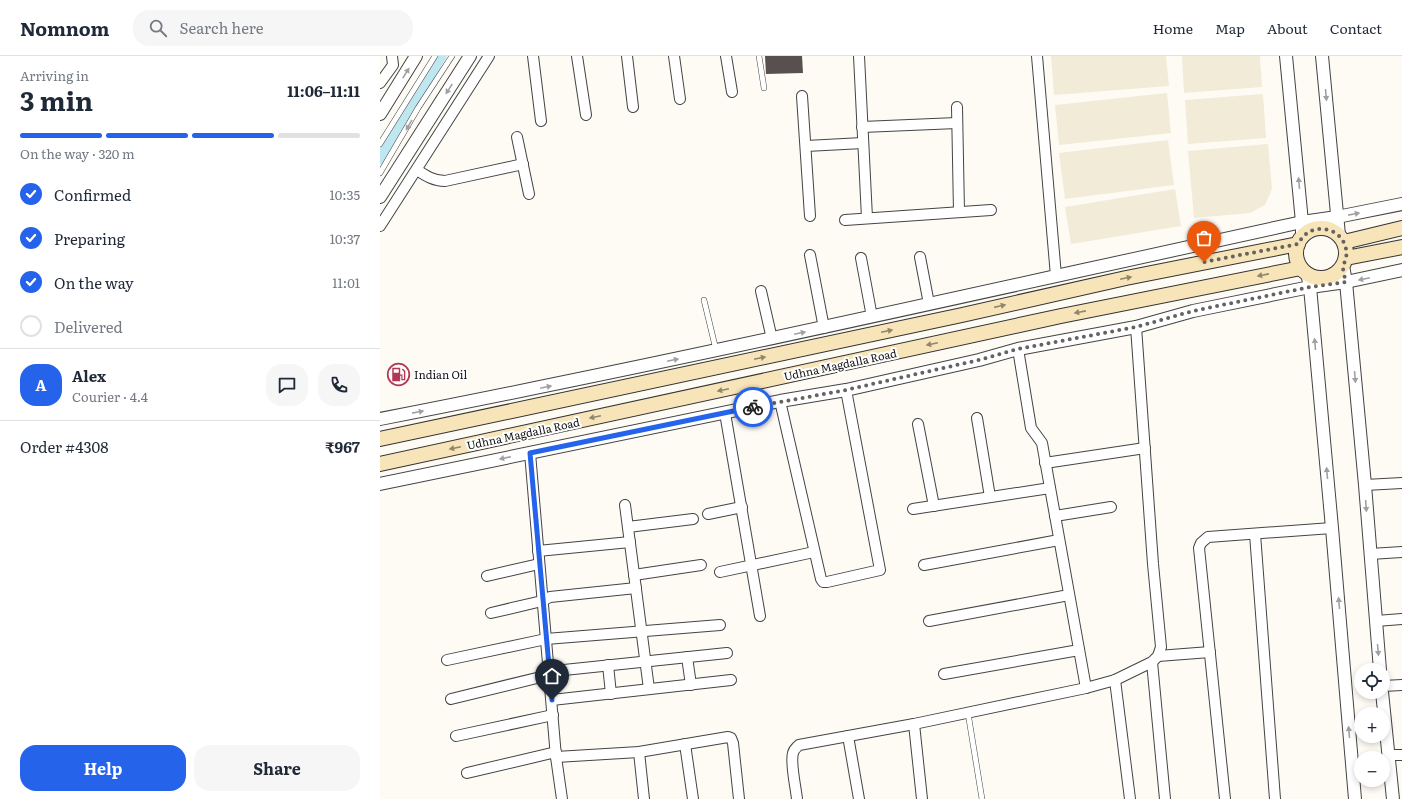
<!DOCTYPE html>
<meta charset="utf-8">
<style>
:root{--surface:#fff;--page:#f6f6f7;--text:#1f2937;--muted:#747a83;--line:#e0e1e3;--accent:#2563eb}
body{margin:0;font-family:Literata,serif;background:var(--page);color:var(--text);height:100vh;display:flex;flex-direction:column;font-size:15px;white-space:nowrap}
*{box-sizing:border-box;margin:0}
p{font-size:13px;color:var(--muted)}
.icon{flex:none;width:22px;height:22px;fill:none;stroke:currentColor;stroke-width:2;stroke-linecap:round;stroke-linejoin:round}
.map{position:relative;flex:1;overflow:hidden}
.sheet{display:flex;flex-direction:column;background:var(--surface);width:380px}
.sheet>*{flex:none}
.tools{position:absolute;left:974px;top:607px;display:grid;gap:8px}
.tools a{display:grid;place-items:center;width:36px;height:36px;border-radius:50%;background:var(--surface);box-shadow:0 2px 6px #0003;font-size:20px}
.pin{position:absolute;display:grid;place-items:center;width:34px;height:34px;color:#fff;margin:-41px -17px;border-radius:50% 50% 50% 0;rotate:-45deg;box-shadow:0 0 4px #0007}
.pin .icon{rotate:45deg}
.courier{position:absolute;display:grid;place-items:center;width:40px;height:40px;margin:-20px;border:3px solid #2563eb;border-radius:50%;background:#fff;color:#222;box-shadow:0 1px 5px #0007}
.summary em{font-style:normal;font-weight:700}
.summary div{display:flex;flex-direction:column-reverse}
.summary{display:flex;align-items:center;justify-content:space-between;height:68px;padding:0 20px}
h1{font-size:26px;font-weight:700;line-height:30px}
.bar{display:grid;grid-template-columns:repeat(4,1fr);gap:6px 4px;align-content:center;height:48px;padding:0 20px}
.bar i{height:5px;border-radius:3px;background:var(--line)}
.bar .selected{background:var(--accent)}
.bar p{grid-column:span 4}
.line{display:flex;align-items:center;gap:10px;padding:0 20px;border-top:1px solid var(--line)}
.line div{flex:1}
.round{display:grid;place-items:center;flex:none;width:42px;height:42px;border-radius:16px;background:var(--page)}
ol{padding:0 20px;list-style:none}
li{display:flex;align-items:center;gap:12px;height:44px}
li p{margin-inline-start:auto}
li .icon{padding:4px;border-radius:50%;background:var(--accent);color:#fff;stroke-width:4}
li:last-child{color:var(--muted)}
li i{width:22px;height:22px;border:2px solid var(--line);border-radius:50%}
.primary-button{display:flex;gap:8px;margin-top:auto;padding:8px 20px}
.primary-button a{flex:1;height:46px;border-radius:16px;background:var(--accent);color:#fff;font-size:16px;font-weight:700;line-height:46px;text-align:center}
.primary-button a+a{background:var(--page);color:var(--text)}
header{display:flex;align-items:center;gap:24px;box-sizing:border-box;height:56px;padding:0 20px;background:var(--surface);border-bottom:1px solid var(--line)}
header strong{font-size:19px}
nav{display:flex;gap:22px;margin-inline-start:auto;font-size:14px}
.search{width:280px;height:36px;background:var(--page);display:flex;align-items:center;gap:10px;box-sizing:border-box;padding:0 14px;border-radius:16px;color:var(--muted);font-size:15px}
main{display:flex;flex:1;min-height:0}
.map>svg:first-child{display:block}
.farmland{fill:#f2ebd7}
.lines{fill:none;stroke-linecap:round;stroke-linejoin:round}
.canal{stroke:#bfe7f0;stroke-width:11}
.building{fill:#58504e}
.service-casing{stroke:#444;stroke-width:6}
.minor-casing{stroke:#444;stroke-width:12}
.tertiary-casing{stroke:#444;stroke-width:14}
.secondary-casing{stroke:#333;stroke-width:16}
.service{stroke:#fff;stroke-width:5}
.minor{stroke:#fff;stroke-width:10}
.tertiary{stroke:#fff;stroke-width:12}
.secondary{stroke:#f7e4b8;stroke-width:14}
.oneway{fill:#a0a0a0}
.oneway2{fill:#90856d}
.done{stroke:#646361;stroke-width:4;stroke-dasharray:0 7.2}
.route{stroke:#2563eb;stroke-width:5}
.labels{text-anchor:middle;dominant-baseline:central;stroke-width:4;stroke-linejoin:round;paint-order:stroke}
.street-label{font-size:11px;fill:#111;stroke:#fff}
.poi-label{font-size:11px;fill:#111;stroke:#fff;text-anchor:start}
</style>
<header>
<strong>Nomnom</strong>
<div class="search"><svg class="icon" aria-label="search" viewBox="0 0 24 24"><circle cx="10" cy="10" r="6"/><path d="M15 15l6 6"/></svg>Search here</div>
<nav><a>Home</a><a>Map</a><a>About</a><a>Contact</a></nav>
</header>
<main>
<section class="sheet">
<div class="summary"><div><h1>3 min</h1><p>Arriving in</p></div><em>11:06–11:11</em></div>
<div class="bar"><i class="selected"></i><i class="selected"></i><i class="selected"></i><i></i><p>On the way · 320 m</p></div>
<ol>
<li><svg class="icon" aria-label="check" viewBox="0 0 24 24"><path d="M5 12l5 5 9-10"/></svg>Confirmed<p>10:35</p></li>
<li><svg class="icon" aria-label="check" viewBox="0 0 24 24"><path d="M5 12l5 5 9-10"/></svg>Preparing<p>10:37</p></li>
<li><svg class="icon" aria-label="check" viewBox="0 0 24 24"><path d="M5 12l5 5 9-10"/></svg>On the way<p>11:01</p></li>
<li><i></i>Delivered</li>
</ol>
<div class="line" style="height:72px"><b class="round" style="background:var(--accent);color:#fff">A</b><div><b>Alex</b><p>Courier · 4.4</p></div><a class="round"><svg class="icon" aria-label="chat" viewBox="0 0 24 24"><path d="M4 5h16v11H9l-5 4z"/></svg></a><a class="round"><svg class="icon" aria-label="phone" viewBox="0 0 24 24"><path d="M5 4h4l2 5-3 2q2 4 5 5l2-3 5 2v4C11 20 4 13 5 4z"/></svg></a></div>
<div class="line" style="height:52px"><div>Order #4308</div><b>₹967</b></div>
<div class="primary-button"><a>Help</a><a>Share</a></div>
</section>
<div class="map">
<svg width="1022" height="743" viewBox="0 0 1022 743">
<rect width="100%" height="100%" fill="#fefbf5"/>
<g class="farmland">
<path d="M 671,0 L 786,0 L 789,30 L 674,39 Z"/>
<path d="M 802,0 L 880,0 L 882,31 L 804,37 Z"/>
<path d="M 787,37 L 791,77 L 679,89 L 675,49 Z"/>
<path d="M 883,38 L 886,82 L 808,88 L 805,44 Z"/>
<path d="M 788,84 L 794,129 L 685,143 L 679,97 Z"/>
<path d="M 888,88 L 892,133 L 885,149 L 870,157 L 814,162 L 808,95 Z"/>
<path d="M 795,133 L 801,170 L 691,188 L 685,151 Z"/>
</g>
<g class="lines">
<path class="canal" d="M 0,103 L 61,0"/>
</g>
<path class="building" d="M 385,0 L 422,0 L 423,17 L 386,18 Z"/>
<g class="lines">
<defs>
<g id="service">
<path d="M 379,0 L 384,32"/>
<path d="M 0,88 L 55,0"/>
<path d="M 0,117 L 38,52 L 72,0"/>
<path d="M 324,244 L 336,294"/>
<path d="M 588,657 L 602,743"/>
</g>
<g id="minor">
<path d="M 153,0 L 161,65"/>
<path d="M 197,0 L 206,59"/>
<path d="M 247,0 L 253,51"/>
<path d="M 294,0 L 300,43"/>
<path d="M 346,0 L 352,36"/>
<path d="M 479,0 L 487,162"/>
<path d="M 657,0 L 676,220"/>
<path d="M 0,27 L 13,9 L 12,0"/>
<path d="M 422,40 L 430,160"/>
<path d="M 577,51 L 579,156"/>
<path d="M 482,71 L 577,67"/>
<path d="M 137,81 L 149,138"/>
<path d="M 426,90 L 483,87"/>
<path d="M 37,114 C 46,120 54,125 65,125 L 143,108"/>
<path d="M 465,164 L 611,154"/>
<path d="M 0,170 L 109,0"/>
<path d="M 430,199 L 444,272"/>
<path d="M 540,201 L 549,248"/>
<path d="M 481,202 L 492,261"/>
<path d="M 381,235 L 392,283"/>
<path d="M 638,293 L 651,372 L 662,387 L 706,632"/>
<path d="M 400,345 L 441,523 L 443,526 L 447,526 L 500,514 L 466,334"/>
<path d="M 345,357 L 380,560"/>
<path d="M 597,362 L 610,441"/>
<path d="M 538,368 L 554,450"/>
<path d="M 150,397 L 176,701 L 182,743"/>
<path d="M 665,407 L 765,392"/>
<path d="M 985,429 L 1022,427"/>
<path d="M 245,449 L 269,633"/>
<path d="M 533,453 L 670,432"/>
<path d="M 328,458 L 362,451"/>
<path d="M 675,460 L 731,451"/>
<path d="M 248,471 L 313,463"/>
<path d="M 875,478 L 895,743"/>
<path d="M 158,495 L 250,486"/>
<path d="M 990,498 L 1022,496"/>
<path d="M 544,509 L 679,484"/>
<path d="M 340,516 L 434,496"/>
<path d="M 254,519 L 321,509"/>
<path d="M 107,520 L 159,508"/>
<path d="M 111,557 L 162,545 L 170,541 L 256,532"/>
<path d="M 549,565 L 689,539"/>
<path d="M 996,565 L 1022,563"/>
<path d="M 778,600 L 830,596"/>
<path d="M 307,601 L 311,629"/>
<path d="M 67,604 L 166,583 L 340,569"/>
<path d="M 772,606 L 785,743"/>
<path d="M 228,609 L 231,638"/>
<path d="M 184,614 L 347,597"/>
<path d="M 564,618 L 699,594"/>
<path d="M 735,624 L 750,743"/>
<path d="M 1003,630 L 1022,629"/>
<path d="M 71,643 L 169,619"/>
<path d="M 172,644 L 351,624"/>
<path d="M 534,668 L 542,743"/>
<path d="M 76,680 L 173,659"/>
<path d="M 468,680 L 479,743"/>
<path d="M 305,688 L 313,743"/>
<path d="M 259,696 L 264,743"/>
<path d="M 1010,699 L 1022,699"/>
<path d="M 176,701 L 259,696 L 348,681 L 351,682 L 353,687 L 359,743"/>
<path d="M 87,717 L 176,696"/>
<path d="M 417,743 C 416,732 410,707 413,697 C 414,693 416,692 419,689 L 534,668 L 706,632 L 735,624 L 772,606 L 778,600 L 781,591 L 773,508 L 756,271"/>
<path d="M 845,743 L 819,492 L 821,487 L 828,481 L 952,472"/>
</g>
<g id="tertiary">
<path d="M 906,0 L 922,166 L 922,181"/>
<path d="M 942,0 L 959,179"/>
<path d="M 0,58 L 36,0"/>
<path d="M 0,141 L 90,0"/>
<path d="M 963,210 L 966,226 L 985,429 L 1000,614"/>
<path d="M 927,217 L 930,231 L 952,472 L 975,743"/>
<path d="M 0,363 C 309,303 615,233 922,166 L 957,161 L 1022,148"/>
<path d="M 0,428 L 400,345 L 466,334 L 599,304 L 638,293 L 756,271 L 813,255 L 930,231 L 966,226 L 1022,214"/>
<path d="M 1002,636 L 1013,743"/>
</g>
<g id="secondary">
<circle cx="941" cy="197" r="25"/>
<path d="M 964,186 L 1022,172"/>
<path d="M 966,202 L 1022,191"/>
<path d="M 0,383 L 582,259 L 746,222 L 918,188"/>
<path d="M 0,408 L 681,260 L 921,212"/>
</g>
</defs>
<use href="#service" class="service-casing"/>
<use href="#minor" class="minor-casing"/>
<use href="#tertiary" class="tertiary-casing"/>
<use href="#secondary" class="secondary-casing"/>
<use href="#service" class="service"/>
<use href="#minor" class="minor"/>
<use href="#tertiary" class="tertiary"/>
<use href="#secondary" class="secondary"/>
</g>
<defs><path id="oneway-solid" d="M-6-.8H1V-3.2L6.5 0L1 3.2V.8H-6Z"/></defs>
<g class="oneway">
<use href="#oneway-solid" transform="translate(26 17) rotate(-58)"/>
<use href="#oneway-solid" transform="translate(69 33) rotate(123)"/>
<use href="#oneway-solid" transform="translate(946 39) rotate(85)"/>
<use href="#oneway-solid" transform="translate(29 69) rotate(120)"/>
<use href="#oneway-solid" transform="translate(919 127) rotate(-95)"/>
<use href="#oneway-solid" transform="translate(974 158) rotate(-11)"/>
<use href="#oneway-solid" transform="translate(984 223) rotate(168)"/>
<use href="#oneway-solid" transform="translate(420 277) rotate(-12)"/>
<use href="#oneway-solid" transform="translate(935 288) rotate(-95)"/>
<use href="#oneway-solid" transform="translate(293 304) rotate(-12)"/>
<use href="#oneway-solid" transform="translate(975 321) rotate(85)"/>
<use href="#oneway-solid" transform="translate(166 331) rotate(-12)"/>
<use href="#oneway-solid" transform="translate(38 356) rotate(-11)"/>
<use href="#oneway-solid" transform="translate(125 402) rotate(168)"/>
<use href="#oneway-solid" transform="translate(947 417) rotate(-95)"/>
<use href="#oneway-solid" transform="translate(986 450) rotate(86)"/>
<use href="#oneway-solid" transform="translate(959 547) rotate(-95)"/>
<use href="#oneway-solid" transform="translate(998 594) rotate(85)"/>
<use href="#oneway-solid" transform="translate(969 676) rotate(-95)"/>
</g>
<g class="oneway2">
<use href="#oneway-solid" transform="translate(883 219) rotate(169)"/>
<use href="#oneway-solid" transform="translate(746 222) rotate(-12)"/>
<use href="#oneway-solid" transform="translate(620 250) rotate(-13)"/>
<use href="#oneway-solid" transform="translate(700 256) rotate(169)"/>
<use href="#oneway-solid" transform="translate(507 275) rotate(-12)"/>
<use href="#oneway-solid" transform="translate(552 288) rotate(168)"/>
<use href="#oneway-solid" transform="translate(380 302) rotate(-12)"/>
<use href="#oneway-solid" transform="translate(343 334) rotate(168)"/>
<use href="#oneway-solid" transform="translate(215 361) rotate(168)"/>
<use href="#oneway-solid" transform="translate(75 392) rotate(168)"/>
</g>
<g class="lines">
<path class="done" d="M 373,351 L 466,334 L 599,304 L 638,293 L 756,271 L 813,255 L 930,231 L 966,226 C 965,222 963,216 963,211 C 963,208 966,205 966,202 C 969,186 956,172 940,173 C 930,173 923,179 918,188 L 824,206"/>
<path class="route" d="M 172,644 L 150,397 L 373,351"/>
</g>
<defs>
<symbol id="fuel-ring" viewBox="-11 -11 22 22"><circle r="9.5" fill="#fff" stroke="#b33753" stroke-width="1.5"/><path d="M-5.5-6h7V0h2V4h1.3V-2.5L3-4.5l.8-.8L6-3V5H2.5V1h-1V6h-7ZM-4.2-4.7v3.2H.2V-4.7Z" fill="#b33753"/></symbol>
</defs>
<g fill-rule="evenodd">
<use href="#fuel-ring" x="6" y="306" width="25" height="25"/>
</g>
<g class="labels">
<g class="street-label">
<text transform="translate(460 308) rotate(-12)">Udhna Magdalla Road</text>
<text transform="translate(143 377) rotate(-12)">Udhna Magdalla Road</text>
</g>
<g class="poi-label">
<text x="34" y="318">Indian Oil</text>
</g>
</g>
</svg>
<div class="tools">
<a><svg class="icon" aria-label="locate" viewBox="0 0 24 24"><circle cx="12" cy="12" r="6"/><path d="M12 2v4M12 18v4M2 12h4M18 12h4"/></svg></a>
<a>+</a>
<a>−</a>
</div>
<div class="pin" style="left:824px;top:206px;background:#ea580c"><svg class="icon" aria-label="bag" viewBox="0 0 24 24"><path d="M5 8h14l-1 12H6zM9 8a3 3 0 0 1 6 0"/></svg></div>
<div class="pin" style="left:172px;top:644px;background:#1f2937"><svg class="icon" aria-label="home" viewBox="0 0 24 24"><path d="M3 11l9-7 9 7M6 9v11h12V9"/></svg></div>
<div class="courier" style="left:373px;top:351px"><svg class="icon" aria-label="bike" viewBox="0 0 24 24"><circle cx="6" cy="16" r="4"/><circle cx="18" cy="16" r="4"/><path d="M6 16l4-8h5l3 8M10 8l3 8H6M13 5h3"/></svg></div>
</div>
</main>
